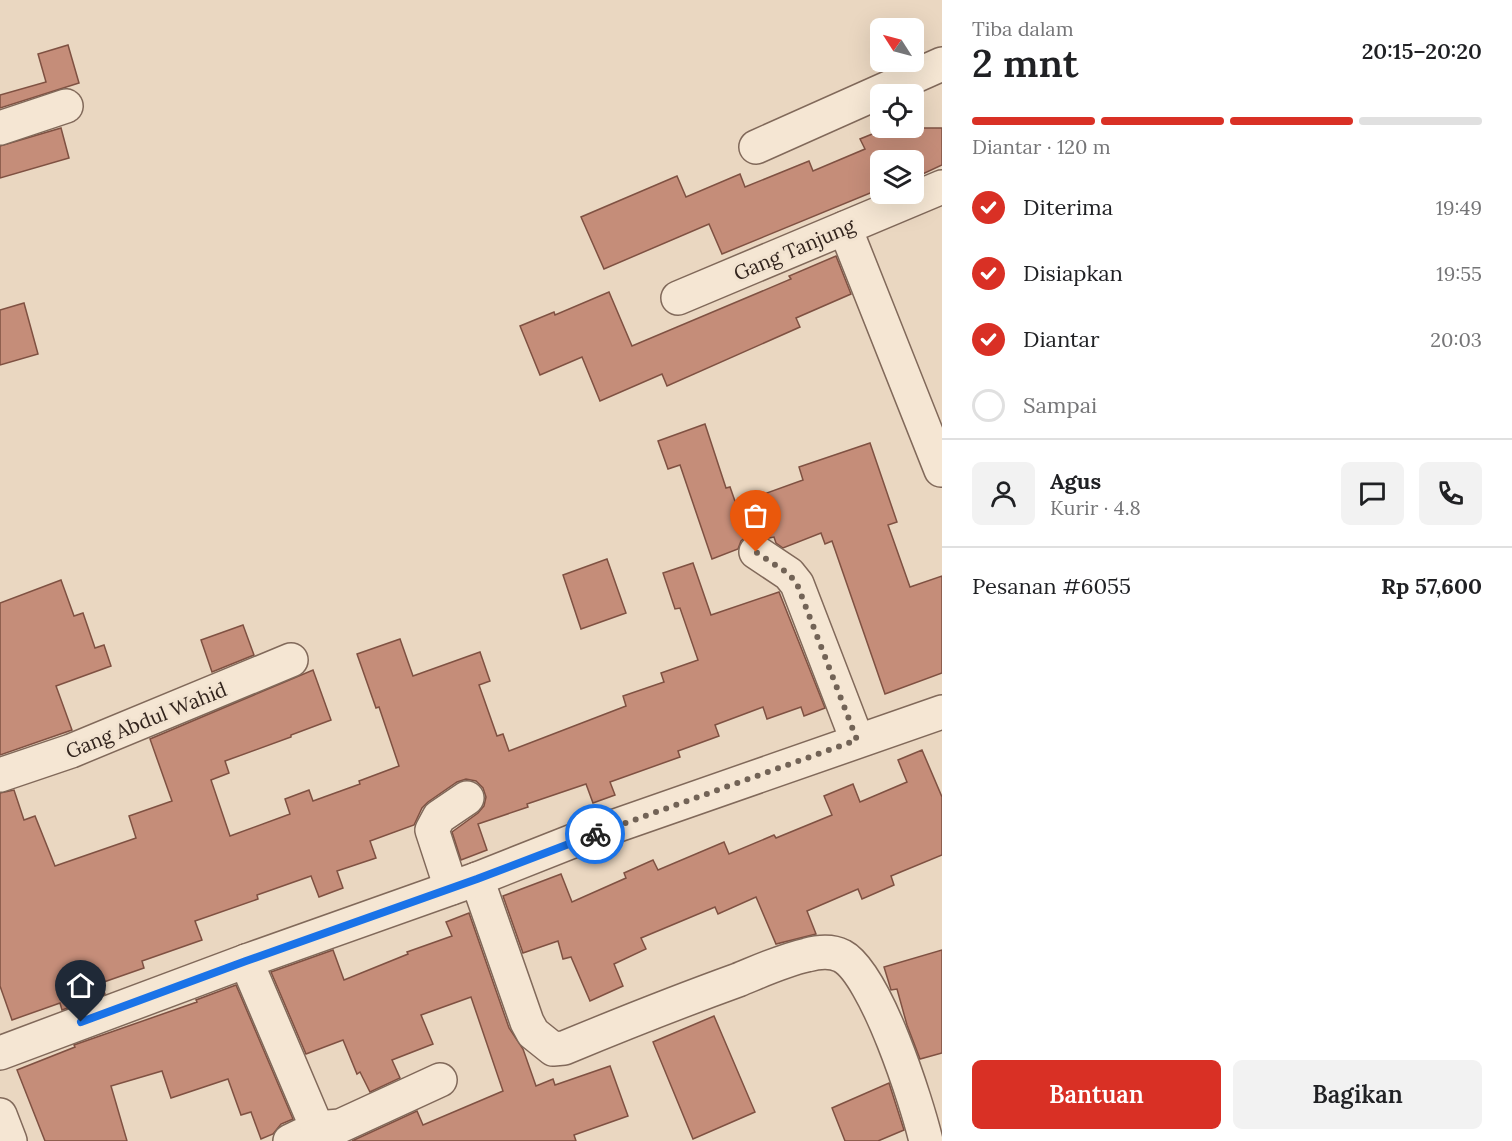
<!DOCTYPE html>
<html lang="id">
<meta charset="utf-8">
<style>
:root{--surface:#fff;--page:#f2f2f2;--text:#202124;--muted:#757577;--line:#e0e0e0;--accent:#d93025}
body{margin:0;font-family:Lora,serif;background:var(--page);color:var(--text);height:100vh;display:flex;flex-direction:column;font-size:22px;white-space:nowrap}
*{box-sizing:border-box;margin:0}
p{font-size:20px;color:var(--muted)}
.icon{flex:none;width:33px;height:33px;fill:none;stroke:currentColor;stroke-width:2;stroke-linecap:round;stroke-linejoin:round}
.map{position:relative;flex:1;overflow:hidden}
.side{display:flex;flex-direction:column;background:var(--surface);width:570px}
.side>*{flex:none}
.needle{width:39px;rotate:306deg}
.controls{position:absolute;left:870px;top:18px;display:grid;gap:12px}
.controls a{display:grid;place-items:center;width:54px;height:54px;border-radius:9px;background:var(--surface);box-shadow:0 6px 24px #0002;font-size:30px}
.pin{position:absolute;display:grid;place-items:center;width:51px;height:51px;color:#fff;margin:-62px -26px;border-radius:50% 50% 50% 0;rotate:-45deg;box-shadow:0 0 6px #0007}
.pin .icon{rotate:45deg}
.courier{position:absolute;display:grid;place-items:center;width:60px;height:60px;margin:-30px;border:4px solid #1a73e8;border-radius:50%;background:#fff;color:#222;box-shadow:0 2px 8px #0007}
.overview em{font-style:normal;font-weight:600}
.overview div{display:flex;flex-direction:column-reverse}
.overview{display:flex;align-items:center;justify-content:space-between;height:102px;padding:0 30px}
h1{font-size:39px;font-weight:600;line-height:45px}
.bar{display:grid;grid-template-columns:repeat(4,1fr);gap:9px 6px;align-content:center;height:72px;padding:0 30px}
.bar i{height:8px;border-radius:4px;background:var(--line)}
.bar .active{background:var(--accent)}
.bar p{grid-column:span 4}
.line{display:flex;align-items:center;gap:15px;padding:0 30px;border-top:2px solid var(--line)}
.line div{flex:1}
.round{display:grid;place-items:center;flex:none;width:63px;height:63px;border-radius:9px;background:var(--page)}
ol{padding:0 30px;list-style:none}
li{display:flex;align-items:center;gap:18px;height:66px}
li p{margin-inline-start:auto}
li .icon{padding:6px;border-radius:50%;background:var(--accent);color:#fff;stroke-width:4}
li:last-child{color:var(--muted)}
li i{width:33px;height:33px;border:3px solid var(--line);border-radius:50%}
.primary-button{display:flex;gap:12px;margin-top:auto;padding:12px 30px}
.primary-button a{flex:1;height:69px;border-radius:9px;background:var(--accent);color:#fff;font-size:24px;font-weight:600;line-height:69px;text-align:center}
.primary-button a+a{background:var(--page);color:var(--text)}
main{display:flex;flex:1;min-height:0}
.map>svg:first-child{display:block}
.building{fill:#c58d79;stroke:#7f5142;stroke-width:1.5}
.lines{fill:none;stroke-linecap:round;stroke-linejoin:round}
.minor-casing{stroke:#81695a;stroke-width:36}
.minor{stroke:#f5e6d3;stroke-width:33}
.done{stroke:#726356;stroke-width:6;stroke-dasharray:0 10.8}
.route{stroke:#1a73e8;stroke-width:8}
.labels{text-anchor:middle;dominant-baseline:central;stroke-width:6;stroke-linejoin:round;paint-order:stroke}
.street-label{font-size:20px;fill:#32241d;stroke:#f2e3d0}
</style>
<main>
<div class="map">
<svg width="942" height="1141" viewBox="0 0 942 1141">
<rect width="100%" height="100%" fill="#ead7c1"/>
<g class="building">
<path d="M 68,45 L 79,83 L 0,108 L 0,95 L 46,82 L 38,54 Z"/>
<path d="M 61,128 L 69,158 L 0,178 L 0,146 Z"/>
<path d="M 887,128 L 942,128 L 942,165 L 914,178 L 914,160 L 880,160 L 880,189 L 722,254 L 709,224 L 604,269 L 581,217 L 677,176 L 686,197 L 740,174 L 745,187 L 809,161 L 813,171 L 865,149 L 860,139 Z"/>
<path d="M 836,256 L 851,294 L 796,318 L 800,327 L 667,386 L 662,374 L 600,401 L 582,357 L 540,375 L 520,326 L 554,312 L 555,315 L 609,292 L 632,346 L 791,279 L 789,276 Z"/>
<path d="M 24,303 L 38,354 L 0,365 L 0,310 Z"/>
<path d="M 705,424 L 726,488 L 730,487 L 736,504 L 803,480 L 799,467 L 870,443 L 897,522 L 888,525 L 910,587 L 942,576 L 942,673 L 885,694 L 832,541 L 825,544 L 821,533 L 783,548 L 776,543 L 774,537 L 769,538 L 757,533 L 748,535 L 741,541 L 738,549 L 712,559 L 680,465 L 668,469 L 658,441 Z"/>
<path d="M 607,559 L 626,613 L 581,629 L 563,575 Z"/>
<path d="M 693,563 L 711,615 L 779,592 L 825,708 L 804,716 L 801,707 L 767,719 L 763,707 L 715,725 L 719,736 L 678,751 L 680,757 L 610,782 L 615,795 L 593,803 L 586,784 L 527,804 L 528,807 L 478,824 L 487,850 L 461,860 L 452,832 L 478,813 L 484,806 L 486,797 L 483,788 L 476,781 L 466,779 L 457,782 L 428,802 L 422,808 L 414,825 L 370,841 L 376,858 L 337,871 L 343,888 L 319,897 L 311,876 L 257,895 L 258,899 L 195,921 L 202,940 L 142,961 L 144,968 L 101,983 L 105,994 L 62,1010 L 60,1003 L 12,1020 L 0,986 L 0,793 L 14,790 L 24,820 L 35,816 L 55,866 L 136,838 L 129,816 L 172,801 L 150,739 L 313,670 L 331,720 L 291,735 L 291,737 L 225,761 L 229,773 L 211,780 L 230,836 L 290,814 L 285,799 L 309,790 L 313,801 L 360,784 L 359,781 L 399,766 L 379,707 L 376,708 L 357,654 L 400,639 L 413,676 L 480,652 L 490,681 L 479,685 L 497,736 L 503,734 L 509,751 L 626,706 L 623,696 L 664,682 L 661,673 L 698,660 L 680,608 L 675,609 L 663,573 Z"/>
<path d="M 61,580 L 74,616 L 83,613 L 95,648 L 104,645 L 111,666 L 56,686 L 72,730 L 0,755 L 0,603 Z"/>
<path d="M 243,625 L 254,655 L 212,672 L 201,640 Z"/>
<path d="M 922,750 L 942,797 L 942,855 L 891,876 L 894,885 L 862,899 L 858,889 L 807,911 L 816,934 L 776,944 L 756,897 L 718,914 L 715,907 L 641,938 L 646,949 L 614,964 L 623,986 L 590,1001 L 571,957 L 563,959 L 558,941 L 523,953 L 503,896 L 561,874 L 572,902 L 626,878 L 624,873 L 653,860 L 658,870 L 724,842 L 729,854 L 774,835 L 776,838 L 832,815 L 824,796 L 853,784 L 860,802 L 907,782 L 898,760 Z"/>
<path d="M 469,913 L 509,1028 L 523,1049 L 536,1086 L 553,1079 L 555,1085 L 610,1066 L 628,1116 L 574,1135 L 576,1141 L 352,1141 L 417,1111 L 423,1125 L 503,1091 L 471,997 L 421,1015 L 433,1044 L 392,1060 L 400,1078 L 370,1092 L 360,1072 L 357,1074 L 343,1040 L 306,1054 L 271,972 L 333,950 L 344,980 L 408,954 L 407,952 L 452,936 L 446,922 Z"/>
<path d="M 942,950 L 942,1053 L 920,1059 L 907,1025 L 897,989 L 891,990 L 884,967 Z"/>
<path d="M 236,985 L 293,1119 L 281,1124 L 273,1134 L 261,1139 L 251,1112 L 241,1115 L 228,1079 L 171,1098 L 162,1071 L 111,1086 L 127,1141 L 45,1141 L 17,1070 L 75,1047 L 74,1045 L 197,1002 L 196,1000 Z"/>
<path d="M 714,1016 L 755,1112 L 693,1139 L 653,1042 Z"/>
<path d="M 889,1083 L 904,1130 L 878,1141 L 845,1141 L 832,1108 Z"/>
</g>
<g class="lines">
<defs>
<g id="minor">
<path d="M 0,128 L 66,106"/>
<path d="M 756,147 L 942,64"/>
<path d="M 845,228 L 941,470"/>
<path d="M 678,298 L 942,187"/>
<path d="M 756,552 L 789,574 L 797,584 L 857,740"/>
<path d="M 0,775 L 71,751 L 291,660"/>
<path d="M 477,879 L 527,1022 L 533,1033 L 553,1049 L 564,1048 C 622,1024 680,1001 738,980 C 760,971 784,960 807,955 C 818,952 832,951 842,956 C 876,974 917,1103 926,1141"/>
<path d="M 451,888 L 432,830 L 439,817 L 467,798"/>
<path d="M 246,961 L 317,1128 L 290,1141"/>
<path d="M 0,1053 L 246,961 L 477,879 L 578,839 L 942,712"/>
<path d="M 0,1115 L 10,1141"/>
<path d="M 317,1128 L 340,1126 L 440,1080"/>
</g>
</defs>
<use href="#minor" class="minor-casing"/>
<use href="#minor" class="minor"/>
</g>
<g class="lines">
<path class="done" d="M 595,834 L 857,740 L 797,584 L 789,574 L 756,552"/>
<path class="route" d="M 81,1022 L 246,961 L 477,879 L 595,834"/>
</g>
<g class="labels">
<g class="street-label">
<text transform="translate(794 249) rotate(-23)">Gang Tanjung</text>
<text transform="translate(146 720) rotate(-22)">Gang Abdul Wahid</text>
</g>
</g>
</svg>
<div class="controls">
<a><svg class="needle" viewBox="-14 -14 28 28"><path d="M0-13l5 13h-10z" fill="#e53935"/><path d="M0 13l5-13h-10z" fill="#757577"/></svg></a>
<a><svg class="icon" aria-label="locate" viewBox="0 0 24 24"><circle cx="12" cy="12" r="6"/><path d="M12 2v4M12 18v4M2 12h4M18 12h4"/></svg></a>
<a><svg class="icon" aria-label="layers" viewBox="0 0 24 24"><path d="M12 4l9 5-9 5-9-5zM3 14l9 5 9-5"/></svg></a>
</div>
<div class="pin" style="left:756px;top:552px;background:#ea580c"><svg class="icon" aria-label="bag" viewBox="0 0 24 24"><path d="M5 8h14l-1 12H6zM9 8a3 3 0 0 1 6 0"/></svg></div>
<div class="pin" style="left:81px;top:1022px;background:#1f2937"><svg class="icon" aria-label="home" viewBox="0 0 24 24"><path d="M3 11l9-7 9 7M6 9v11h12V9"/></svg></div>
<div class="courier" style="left:595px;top:834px"><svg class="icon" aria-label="bike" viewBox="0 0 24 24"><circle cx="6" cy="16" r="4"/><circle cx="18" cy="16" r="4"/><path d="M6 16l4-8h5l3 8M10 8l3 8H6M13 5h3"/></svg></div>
</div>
<section class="side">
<div class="overview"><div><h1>2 mnt</h1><p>Tiba dalam</p></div><em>20:15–20:20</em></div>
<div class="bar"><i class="active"></i><i class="active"></i><i class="active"></i><i></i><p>Diantar · 120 m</p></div>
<ol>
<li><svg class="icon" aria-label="check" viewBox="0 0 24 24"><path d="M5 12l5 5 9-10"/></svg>Diterima<p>19:49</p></li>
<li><svg class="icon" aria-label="check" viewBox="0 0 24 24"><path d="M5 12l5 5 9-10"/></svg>Disiapkan<p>19:55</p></li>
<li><svg class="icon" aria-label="check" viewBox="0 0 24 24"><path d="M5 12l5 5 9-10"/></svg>Diantar<p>20:03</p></li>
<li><i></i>Sampai</li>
</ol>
<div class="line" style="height:108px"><a class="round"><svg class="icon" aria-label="person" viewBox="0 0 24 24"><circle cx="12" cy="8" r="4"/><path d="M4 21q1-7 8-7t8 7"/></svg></a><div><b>Agus</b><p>Kurir · 4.8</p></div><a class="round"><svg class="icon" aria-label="chat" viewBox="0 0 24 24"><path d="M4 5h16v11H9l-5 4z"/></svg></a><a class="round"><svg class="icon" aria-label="phone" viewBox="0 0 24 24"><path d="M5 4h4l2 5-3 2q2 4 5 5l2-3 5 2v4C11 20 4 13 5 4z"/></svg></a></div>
<div class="line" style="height:78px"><div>Pesanan #6055</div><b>Rp 57,600</b></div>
<div class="primary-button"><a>Bantuan</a><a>Bagikan</a></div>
</section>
</main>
